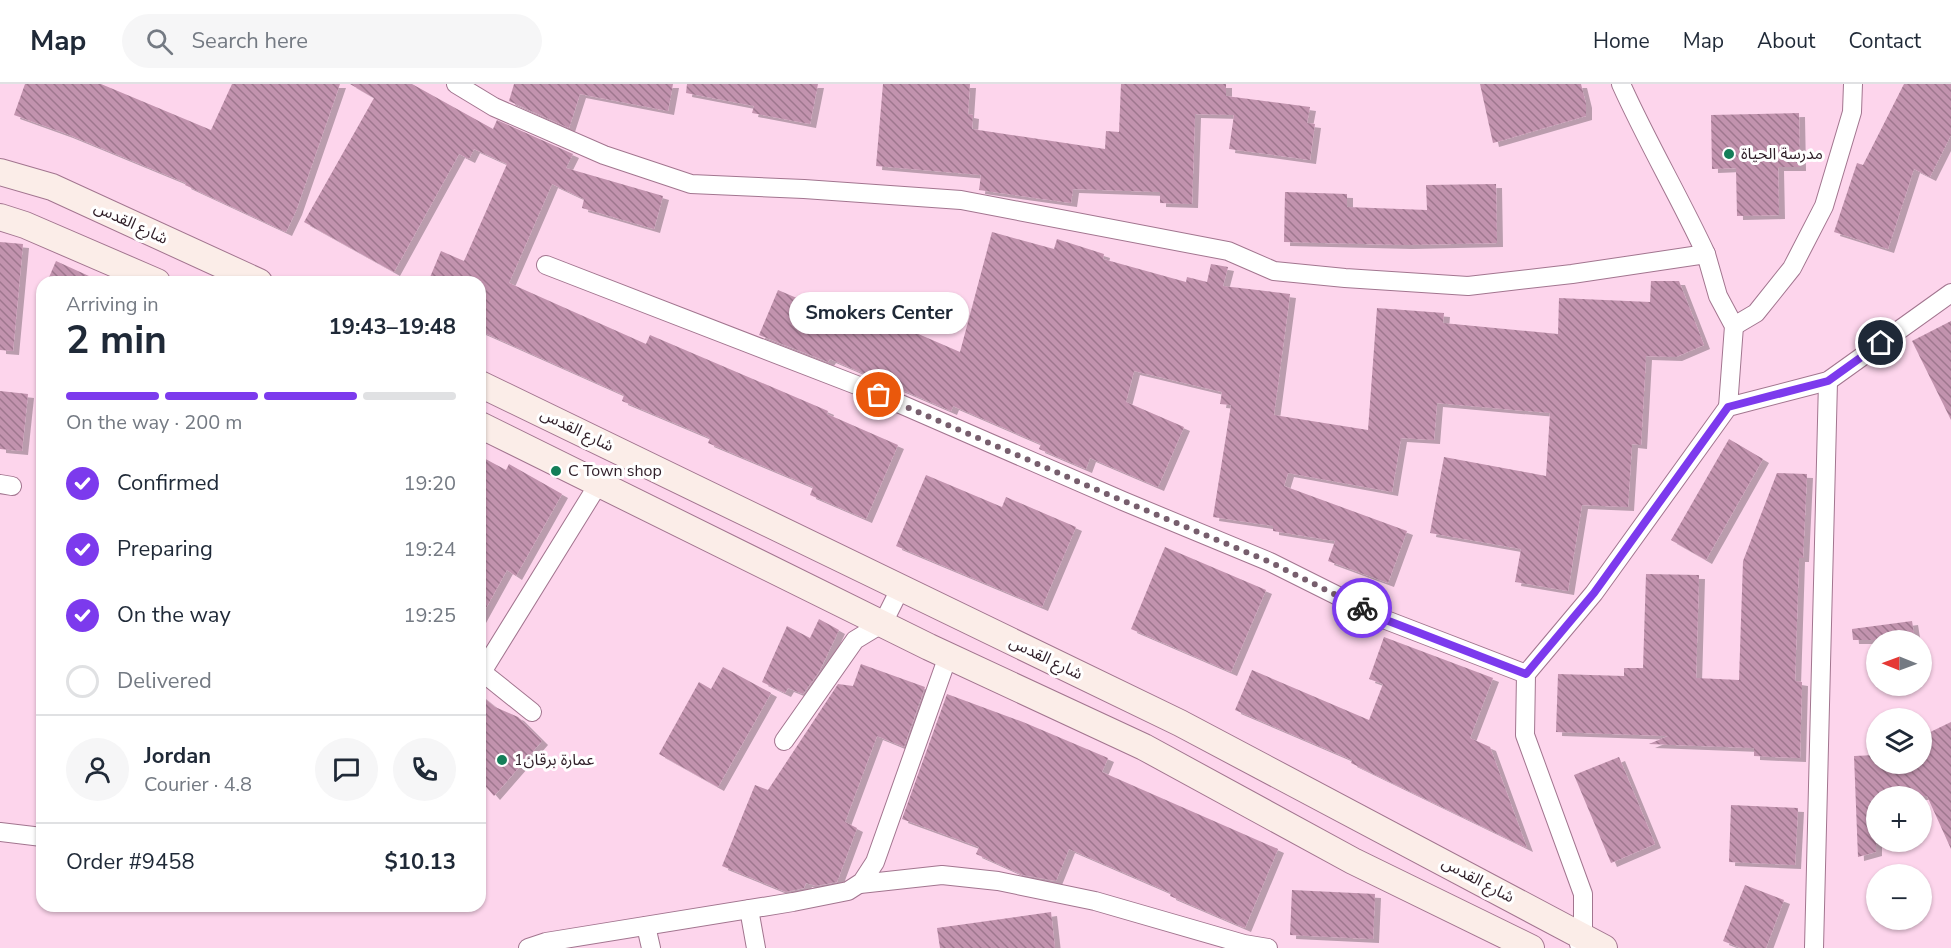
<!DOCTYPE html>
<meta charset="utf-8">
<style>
:root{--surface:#fff;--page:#f6f6f7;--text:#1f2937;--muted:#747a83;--line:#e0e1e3;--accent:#7c3aed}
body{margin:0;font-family:"Nunito Sans","Noto Sans Arabic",sans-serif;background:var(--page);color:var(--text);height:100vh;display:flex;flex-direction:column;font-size:22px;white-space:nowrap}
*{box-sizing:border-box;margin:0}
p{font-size:20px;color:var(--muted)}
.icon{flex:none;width:33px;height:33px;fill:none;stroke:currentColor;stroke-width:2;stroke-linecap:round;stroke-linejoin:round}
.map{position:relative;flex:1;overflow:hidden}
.drawer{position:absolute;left:36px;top:192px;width:450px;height:636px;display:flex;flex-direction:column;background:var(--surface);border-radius:18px;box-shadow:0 2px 4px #0004}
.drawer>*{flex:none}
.needle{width:39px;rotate:271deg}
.fabs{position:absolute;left:1866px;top:546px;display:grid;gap:12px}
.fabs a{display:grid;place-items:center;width:66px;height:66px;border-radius:50%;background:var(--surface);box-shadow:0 2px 4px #0004;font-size:30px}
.pin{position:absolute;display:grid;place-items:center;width:51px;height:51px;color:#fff;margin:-26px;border:3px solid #fff;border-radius:50%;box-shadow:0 2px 6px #0007}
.courier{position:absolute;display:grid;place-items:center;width:60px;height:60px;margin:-30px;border:4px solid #7c3aed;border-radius:50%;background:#fff;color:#222;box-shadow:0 2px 8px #0007}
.bubble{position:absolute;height:42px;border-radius:21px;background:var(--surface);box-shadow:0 2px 4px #0004;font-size:20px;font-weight:700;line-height:42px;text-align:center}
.headline em{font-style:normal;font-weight:700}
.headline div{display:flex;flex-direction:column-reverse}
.headline{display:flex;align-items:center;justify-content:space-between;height:102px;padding:0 30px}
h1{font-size:39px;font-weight:700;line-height:45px}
.bar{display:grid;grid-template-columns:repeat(4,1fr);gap:9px 6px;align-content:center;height:72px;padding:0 30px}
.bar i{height:8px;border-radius:4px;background:var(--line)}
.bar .on{background:var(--accent)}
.bar p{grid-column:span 4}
.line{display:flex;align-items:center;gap:15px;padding:0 30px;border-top:2px solid var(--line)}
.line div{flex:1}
.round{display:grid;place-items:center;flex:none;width:63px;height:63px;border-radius:32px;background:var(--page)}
ol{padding:0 30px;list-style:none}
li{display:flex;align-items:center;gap:18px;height:66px}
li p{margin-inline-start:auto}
li .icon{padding:6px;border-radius:50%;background:var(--accent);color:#fff;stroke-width:4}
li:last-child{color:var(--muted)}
li i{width:33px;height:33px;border:3px solid var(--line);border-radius:50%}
header{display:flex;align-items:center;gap:36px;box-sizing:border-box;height:84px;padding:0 30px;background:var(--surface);border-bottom:2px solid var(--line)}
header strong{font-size:28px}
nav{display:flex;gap:33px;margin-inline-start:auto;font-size:21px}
.search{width:420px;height:54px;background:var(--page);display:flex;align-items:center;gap:15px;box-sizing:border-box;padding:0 21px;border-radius:33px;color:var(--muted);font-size:22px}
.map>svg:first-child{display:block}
.building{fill:url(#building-back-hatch);filter:url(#shadow)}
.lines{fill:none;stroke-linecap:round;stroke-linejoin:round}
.minor-casing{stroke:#a2758f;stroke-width:20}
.secondary-casing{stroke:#a2758f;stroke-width:28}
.minor{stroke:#fff;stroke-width:18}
.secondary{stroke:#fbede8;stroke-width:26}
.done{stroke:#775e6d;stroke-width:6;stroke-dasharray:0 10.8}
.route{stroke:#7c3aed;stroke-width:8}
.poi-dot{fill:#147e59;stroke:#fff;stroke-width:2}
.labels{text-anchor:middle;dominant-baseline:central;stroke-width:6;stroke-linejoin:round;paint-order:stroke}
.poi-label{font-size:16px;fill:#2f1e28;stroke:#fff;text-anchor:start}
.street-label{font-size:16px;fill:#2f1e28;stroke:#fff}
</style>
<header>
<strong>Map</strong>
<div class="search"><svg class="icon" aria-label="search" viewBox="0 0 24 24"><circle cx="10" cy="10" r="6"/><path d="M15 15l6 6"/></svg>Search here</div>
<nav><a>Home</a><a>Map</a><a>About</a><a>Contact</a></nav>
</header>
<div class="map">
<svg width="1951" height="864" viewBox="0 0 1951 864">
<defs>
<pattern id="building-back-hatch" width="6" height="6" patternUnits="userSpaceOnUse" patternTransform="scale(1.5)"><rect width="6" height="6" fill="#c293ae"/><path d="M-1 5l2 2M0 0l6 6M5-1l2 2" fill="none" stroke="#9e778e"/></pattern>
<filter id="shadow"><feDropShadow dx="6" dy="4" stdDeviation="0" flood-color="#0004"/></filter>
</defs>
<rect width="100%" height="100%" fill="#fdd5ec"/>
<g class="building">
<path d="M 25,0 L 101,0 L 211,46 L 232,0 L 340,0 L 296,127 L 286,148 L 185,101 L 186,99 L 67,50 L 14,31 Z"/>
<path d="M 350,0 L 412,0 L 493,45 L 497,36 L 573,70 L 566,84 L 663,112 L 654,145 L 582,124 L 584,115 L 552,100 L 509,199 L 646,260 L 650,251 L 828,327 L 827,330 L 898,361 L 866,435 L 810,411 L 813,403 L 708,359 L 710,354 L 622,317 L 624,311 L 480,247 L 480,198 L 428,198 L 441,167 L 464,177 L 507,80 L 474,65 L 469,75 L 459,70 L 394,188 L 304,138 L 374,14 Z"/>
<path d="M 514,0 L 673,0 L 668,27 L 580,10 L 569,44 L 509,17 Z"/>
<path d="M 687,0 L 818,0 L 810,40 L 752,29 L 754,22 L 686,9 Z"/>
<path d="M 883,0 L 970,0 L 968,30 L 973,31 L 972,45 L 1105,65 L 1106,47 L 1119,48 L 1121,0 L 1226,0 L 1226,12 L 1310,23 L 1307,39 L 1315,40 L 1310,76 L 1229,65 L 1234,31 L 1195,30 L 1192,120 L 1160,119 L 1160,108 L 1073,105 L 1071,119 L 979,106 L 981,91 L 876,82 Z"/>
<path d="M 1480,0 L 1581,0 L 1586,20 L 1586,32 L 1493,59 Z"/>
<path d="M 1904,0 L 1951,0 L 1951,51 L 1930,93 L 1914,85 L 1888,165 L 1834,148 L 1857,79 L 1863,81 Z"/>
<path d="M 1799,29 L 1800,83 L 1778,83 L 1779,131 L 1737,132 L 1736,84 L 1712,85 L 1711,31 Z"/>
<path d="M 1496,100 L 1497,159 L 1406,161 L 1284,158 L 1285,108 L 1347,110 L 1347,123 L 1427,126 L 1426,101 Z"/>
<path d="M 992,148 L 1054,165 L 1057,155 L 1104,170 L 1103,175 L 1186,198 L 1187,193 L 1207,198 L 1211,180 L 1228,183 L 1223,202 L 1290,210 L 1274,331 L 1368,346 L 1377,224 L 1444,229 L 1443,239 L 1558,250 L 1559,214 L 1650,218 L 1651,197 L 1679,197 L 1704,261 L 1676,273 L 1646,272 L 1641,361 L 1632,360 L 1628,423 L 1582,421 L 1568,507 L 1515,498 L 1521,465 L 1430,449 L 1444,373 L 1546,392 L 1550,329 L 1437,319 L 1434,356 L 1401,354 L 1392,408 L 1288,389 L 1284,402 L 1407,447 L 1388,499 L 1328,477 L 1335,457 L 1273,447 L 1273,442 L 1213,433 L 1231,321 L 1220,320 L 1222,308 L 1134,287 L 1126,318 L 1184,343 L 1158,403 L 1090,374 L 1086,385 L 1039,365 L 1041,360 L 953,322 L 951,327 L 830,275 L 828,278 L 759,251 L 778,206 L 874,247 L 879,233 L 960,268 Z"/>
<path d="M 0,158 L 23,160 L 13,267 L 0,266 Z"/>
<path d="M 56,177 L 102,198 L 47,198 Z"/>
<path d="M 1951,237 L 1951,336 L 1912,257 Z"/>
<path d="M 0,307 L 28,310 L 22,367 L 0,365 Z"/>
<path d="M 1729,355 L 1763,375 L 1706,476 L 1671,456 Z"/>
<path d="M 480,372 L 506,386 L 509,380 L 562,410 L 516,492 L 507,486 L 480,535 Z"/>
<path d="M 1777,389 L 1807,390 L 1803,474 L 1799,474 L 1795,597 L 1802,598 L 1800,674 L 1754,672 L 1754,664 L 1649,660 L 1668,652 L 1556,648 L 1558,590 L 1624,592 L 1624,584 L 1643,584 L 1646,490 L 1699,491 L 1696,594 L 1739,596 L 1743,477 Z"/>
<path d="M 926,391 L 1002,423 L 1006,413 L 1076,443 L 1042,523 L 896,462 Z"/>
<path d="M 1165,463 L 1266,506 L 1231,588 L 1131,545 Z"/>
<path d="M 819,535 L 839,546 L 819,588 L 803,610 L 788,604 L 785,609 L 762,598 L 787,542 L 810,554 Z"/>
<path d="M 1912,537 L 1915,556 L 1853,556 L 1852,545 Z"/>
<path d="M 1384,553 L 1493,594 L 1470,654 L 1490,663 L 1527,764 L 1351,679 L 1352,676 L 1235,626 L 1252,586 L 1369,636 L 1383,600 L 1369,595 Z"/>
<path d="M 861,580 L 925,603 L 904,663 L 877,652 L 845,738 L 857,744 L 837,798 L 816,802 L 806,799 L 804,804 L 786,808 L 722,782 L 755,701 L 768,706 L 838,600 L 853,602 Z"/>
<path d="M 723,583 L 771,609 L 718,703 L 659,670 L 699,598 L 711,605 Z"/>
<path d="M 947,610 L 1023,638 L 1108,674 L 1102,688 L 1278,765 L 1245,844 L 1170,812 L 1171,809 L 1069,765 L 1056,797 L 1023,791 L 976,770 L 979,763 L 902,735 Z"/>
<path d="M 480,611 L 495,623 L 518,633 L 542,657 L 494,712 L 480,696 Z"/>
<path d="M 1951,638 L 1951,765 L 1927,712 L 1876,712 L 1876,768 L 1858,773 L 1854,672 L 1876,671 L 1876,680 L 1922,680 L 1922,652 Z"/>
<path d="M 1619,673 L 1655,760 L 1611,779 L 1574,691 Z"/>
<path d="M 1731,721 L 1798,724 L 1795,781 L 1729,778 Z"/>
<path d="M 1745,801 L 1784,816 L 1766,864 L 1741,864 L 1723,857 Z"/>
<path d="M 1292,806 L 1375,810 L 1373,855 L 1290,851 Z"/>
<path d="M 1051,828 L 1055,864 L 940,864 L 937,844 Z"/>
</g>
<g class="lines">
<defs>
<g id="minor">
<path d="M 456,0 L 494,23 L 604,71 L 691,100 L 804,105 L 961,116 L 1228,167 L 1274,187 L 1345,194 L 1468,202 L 1572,190 L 1706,170 L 1718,212 L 1734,242 L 1728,323"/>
<path d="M 1621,0 C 1647,58 1679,112 1706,170"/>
<path d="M 546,181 L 859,302 L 1123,417 L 1270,478 L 1386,536 L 1526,590"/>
<path d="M 1734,242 L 1756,229 L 1792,184 L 1824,122 L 1852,28 L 1853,0"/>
<path d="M 0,400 L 12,402"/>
<path d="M 532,628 L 482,588 L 599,399"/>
<path d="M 784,657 L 855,556 L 883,539 L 901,503"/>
<path d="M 0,748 L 42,753"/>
<path d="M 860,800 L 942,791 L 998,797 L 1095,817 L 1244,860 L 1268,864"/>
<path d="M 749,825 L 756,864"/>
<path d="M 646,842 L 651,864"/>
<path d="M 1579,860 L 1583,851 L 1583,810 L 1525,651 L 1526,590 L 1594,509 L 1728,323 L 1828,297 L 1951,209"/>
<path d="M 528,864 L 546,858 L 793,818 L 848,807 L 862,798 L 875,778 L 948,572"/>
<path d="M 1814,864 L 1828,297"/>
</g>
<g id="secondary">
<path d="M 0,88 L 52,103 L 259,198"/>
<path d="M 0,133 L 25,141 L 157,198"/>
<path d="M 480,300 L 1180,639 L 1604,864"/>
<path d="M 480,341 L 929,563 L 1144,663 L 1353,777 L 1531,864"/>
</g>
</defs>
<use href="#minor" class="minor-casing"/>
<use href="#secondary" class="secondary-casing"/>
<use href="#minor" class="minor"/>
<use href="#secondary" class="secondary"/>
</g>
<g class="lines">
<path class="done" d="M 879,311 L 1102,408 L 1270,478 L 1362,524"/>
<path class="route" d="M 1362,524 L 1386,536 L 1526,590 L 1594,509 L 1728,323 L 1828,297 L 1881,259"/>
</g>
<g class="poi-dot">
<circle cx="1729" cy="70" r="6"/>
<circle cx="556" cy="387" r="6"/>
<circle cx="502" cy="676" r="6"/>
</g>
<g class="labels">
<g class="poi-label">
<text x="1741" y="70">مدرسة الحياة</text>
<text x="568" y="387">C Town shop</text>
<text x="514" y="676">1عمارة برقان</text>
</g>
<g class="street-label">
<text transform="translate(131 139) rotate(25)">شارع القدس</text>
<text transform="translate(577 346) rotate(26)">شارع القدس</text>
<text transform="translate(1046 574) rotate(26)">شارع القدس</text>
<text transform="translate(1478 796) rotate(28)">شارع القدس</text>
</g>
</g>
</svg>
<div class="fabs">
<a><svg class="needle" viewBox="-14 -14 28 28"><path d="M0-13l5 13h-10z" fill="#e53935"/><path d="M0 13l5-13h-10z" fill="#747a83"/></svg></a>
<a><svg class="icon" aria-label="layers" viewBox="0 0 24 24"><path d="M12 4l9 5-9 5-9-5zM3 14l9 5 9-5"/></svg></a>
<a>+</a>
<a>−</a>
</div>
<div class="pin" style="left:879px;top:311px;background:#ea580c"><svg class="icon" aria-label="bag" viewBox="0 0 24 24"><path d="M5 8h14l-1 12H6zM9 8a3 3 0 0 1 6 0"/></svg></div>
<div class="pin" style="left:1881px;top:259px;background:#1f2937"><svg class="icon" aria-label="home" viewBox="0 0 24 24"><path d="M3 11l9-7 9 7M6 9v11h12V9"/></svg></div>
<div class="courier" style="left:1362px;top:524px"><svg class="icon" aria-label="bike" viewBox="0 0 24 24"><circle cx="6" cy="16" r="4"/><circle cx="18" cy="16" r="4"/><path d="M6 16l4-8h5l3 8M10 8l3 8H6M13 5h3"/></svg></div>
<div class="bubble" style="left:789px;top:208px;width:180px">Smokers Center</div>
<section class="drawer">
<div class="headline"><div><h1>2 min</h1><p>Arriving in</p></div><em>19:43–19:48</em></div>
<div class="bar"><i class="on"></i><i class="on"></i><i class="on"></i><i></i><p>On the way · 200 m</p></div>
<ol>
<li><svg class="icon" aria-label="check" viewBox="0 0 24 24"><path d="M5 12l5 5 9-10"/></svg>Confirmed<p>19:20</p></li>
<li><svg class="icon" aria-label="check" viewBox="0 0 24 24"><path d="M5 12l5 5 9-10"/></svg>Preparing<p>19:24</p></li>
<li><svg class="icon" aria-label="check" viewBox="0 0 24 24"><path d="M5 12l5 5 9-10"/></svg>On the way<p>19:25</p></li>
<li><i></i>Delivered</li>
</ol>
<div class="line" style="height:108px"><a class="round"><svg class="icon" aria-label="person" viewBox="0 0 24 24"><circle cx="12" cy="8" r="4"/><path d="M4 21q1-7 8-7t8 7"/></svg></a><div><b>Jordan</b><p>Courier · 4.8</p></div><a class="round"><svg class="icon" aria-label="chat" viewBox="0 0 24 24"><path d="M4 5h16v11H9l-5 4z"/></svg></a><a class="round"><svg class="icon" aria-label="phone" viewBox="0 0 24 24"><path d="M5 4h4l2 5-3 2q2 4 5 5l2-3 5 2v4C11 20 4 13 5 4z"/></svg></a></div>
<div class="line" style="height:78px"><div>Order #9458</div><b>$10.13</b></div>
</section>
</div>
